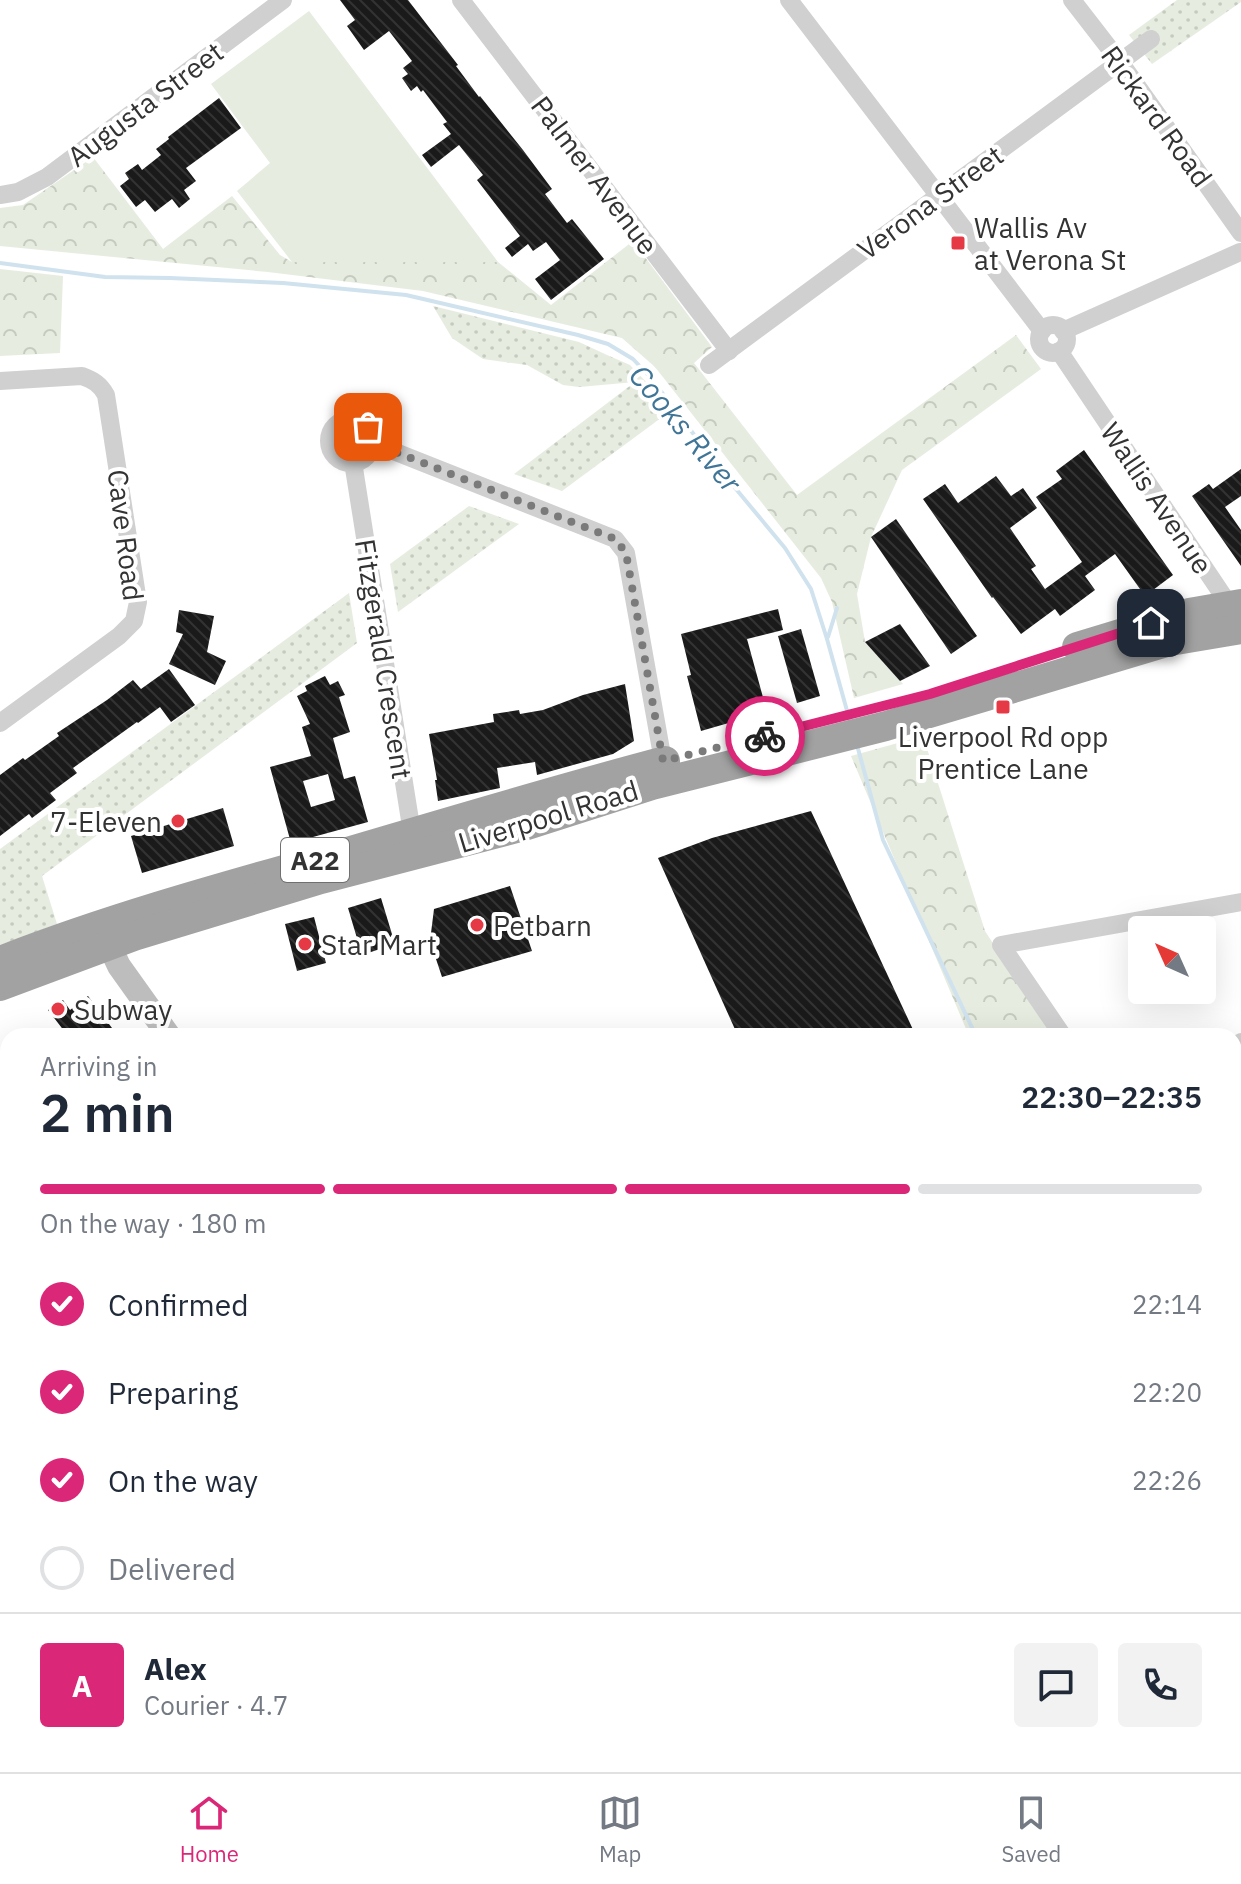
<!DOCTYPE html>
<meta charset="utf-8">
<style>
:root{--surface:#fff;--page:#f2f2f3;--text:#1f2937;--muted:#747a83;--line:#e0e1e3;--accent:#db2777}
body{margin:0;font-family:"IBM Plex Sans",sans-serif;background:var(--page);color:var(--text);height:100vh;display:flex;flex-direction:column;font-size:30px;white-space:nowrap}
*{box-sizing:border-box;margin:0}
p{font-size:26px;color:var(--muted)}
.icon{flex:none;width:44px;height:44px;fill:none;stroke:currentColor;stroke-width:2;stroke-linecap:round;stroke-linejoin:round}
.map{position:relative;flex:1;overflow:hidden}
.drawer{position:absolute;left:0px;top:1028px;width:1242px;height:744px;display:flex;flex-direction:column;background:var(--surface);border-radius:24px 24px 0 0;box-shadow:0 8px 32px #0002}
.drawer>*{flex:none}
.needle{width:52px;rotate:315deg}
.fabs{position:absolute;left:1128px;top:916px;display:grid;gap:16px}
.fabs a{display:grid;place-items:center;width:88px;height:88px;border-radius:8px;background:var(--surface);box-shadow:0 8px 32px #0002;font-size:40px}
.pin{position:absolute;display:grid;place-items:center;width:68px;height:68px;color:#fff;margin:-34px;border-radius:16px;box-shadow:0 4px 12px #0006}
.courier{position:absolute;display:grid;place-items:center;width:80px;height:80px;margin:-40px;border:6px solid #db2777;border-radius:50%;background:#fff;color:#222;box-shadow:0 2px 10px #0007}
.head em{font-style:normal;font-weight:600}
.head div{display:flex;flex-direction:column-reverse}
.head{display:flex;align-items:center;justify-content:space-between;height:136px;padding:0 40px}
h1{font-size:52px;font-weight:600;line-height:60px}
.bar{display:grid;grid-template-columns:repeat(4,1fr);gap:12px 8px;align-content:center;height:96px;padding:0 40px}
.bar i{height:10px;border-radius:6px;background:var(--line)}
.bar .active{background:var(--accent)}
.bar p{grid-column:span 4}
.line{display:flex;align-items:center;gap:20px;padding:0 40px;border-top:2px solid var(--line)}
.line div{flex:1}
.round{display:grid;place-items:center;flex:none;width:84px;height:84px;border-radius:8px;background:var(--page)}
ol{padding:0 40px;list-style:none}
li{display:flex;align-items:center;gap:24px;height:88px}
li p{margin-inline-start:auto}
li .icon{padding:8px;border-radius:50%;background:var(--accent);color:#fff;stroke-width:4}
li:last-child{color:var(--muted)}
li i{width:44px;height:44px;border:4px solid var(--line);border-radius:50%}
.dock{display:flex;justify-content:space-around;align-items:center;height:112px;border-top:2px solid var(--line);background:var(--surface);font-size:22px;color:var(--muted)}
.dock a{display:grid;justify-items:center;gap:4px}
.dock .active{color:var(--accent)}
.map>svg:first-child{display:block}
.grass{fill:url(#grass-dots)}
.park{fill:url(#park-crowns)}
.garden{fill:#e6ecdf}
.lines{fill:none;stroke-linecap:round;stroke-linejoin:round}
.stream{stroke:#cfe2ee;stroke-width:4}
.building{fill:url(#building-back-hatch);fill-rule:evenodd}
.minor{stroke:#d0d0d0;stroke-width:18}
.secondary{stroke:#bdbdbd;stroke-width:24}
.trunk{stroke:#a2a2a2;stroke-width:30}
.done{stroke:#7a7a7a;stroke-width:8;stroke-dasharray:0 14.4}
.route{stroke:#db2777;stroke-width:10}
.poi-dot{fill:#e63946;stroke:#fff;stroke-width:3}
.labels{text-anchor:middle;dominant-baseline:central;stroke-width:8;stroke-linejoin:round;paint-order:stroke}
.shield{fill:#fff;stroke:#707070;stroke-width:2}
.shield-label{font-size:26px;font-weight:bold;fill:#333}
.street-label{font-size:28px;fill:#333;stroke:#fff}
.poi-label{font-size:28px;fill:#333;stroke:#fff;text-anchor:start}
.water-label{font-size:30px;font-style:italic;fill:#3f7597;stroke:#fff}
</style>
<div class="map">
<svg width="1241" height="1772" viewBox="0 0 1241 1772">
<defs>
<pattern id="grass-dots" width="8" height="8" patternUnits="userSpaceOnUse" patternTransform="scale(2)"><rect width="8" height="8" fill="#e6ecdf"/><path d="M2 2h.1M6 6h.1" fill="none" stroke="#c6cbc0" stroke-width="1.8" stroke-linecap="round"/></pattern>
<pattern id="park-crowns" width="20" height="18" patternUnits="userSpaceOnUse" patternTransform="scale(2)"><rect width="20" height="18" fill="#e6ecdf"/><path d="M2 6a3 3 0 1 1 6 0M12 15a3 3 0 1 1 6 0" fill="none" stroke="#c6cbc0"/></pattern>
<pattern id="building-back-hatch" width="6" height="6" patternUnits="userSpaceOnUse" patternTransform="scale(2)"><rect width="6" height="6" fill="#1a1a1a"/><path d="M-1 5l2 2M0 0l6 6M5-1l2 2" fill="none" stroke="#333"/></pattern>
</defs>
<rect width="100%" height="100%" fill="#fff"/>
<g class="grass">
<path d="M 1177,0 L 1241,0 L 1241,2 L 1152,64 L 1129,35 Z"/>
<path d="M 433,306 L 579,342 L 607,355 L 630,365 L 648,384 L 669,412 L 562,491 L 514,474 L 635,382 L 579,387 L 563,385 L 527,365 L 483,359 L 452,338 Z"/>
<path d="M 469,506 L 519,524 L 398,612 L 390,564 Z"/>
<path d="M 349,593 L 357,643 L 42,876 L 57,924 L 0,945 L 0,849 Z"/>
</g>
<g class="park">
<path d="M 93,157 L 163,249 L 232,196 L 280,255 L 292,262 L 498,262 L 551,305 L 633,241 L 712,347 L 694,363 L 797,495 L 1016,335 L 1041,369 L 902,470 L 871,537 L 857,594 L 865,642 L 903,684 L 854,698 L 832,602 L 821,578 L 655,367 L 622,338 L 423,291 L 268,272 L 0,246 L 0,208 L 23,205 Z"/>
<path d="M 0,269 L 63,276 L 60,353 L 0,356 Z"/>
<path d="M 923,736 L 985,931 L 1053,1036 L 969,1036 L 851,756 Z"/>
</g>
<path class="garden" d="M 309,11 L 498,262 L 292,262 L 237,191 L 270,163 L 211,84 Z"/>
<g class="lines">
<g class="stream">
<path d="M 0,263 L 105,277 L 170,278 L 283,283 L 406,295 L 578,335 L 608,344 L 633,359 L 650,377 L 731,483 L 785,548 L 811,589 L 827,639 L 851,725"/>
<path d="M 828,637 L 837,608"/>
<path d="M 857,745 L 883,840 L 976,1036"/>
<path d="M 1234,1351 L 1241,1355"/>
</g>
</g>
<g class="building">
<path d="M 340,0 L 408,0 L 458,65 L 456,66 L 479,97 L 480,96 L 523,150 L 552,189 L 545,194 L 567,223 L 572,219 L 604,259 L 551,300 L 535,279 L 560,260 L 546,242 L 533,251 L 528,244 L 512,257 L 505,248 L 520,236 L 477,180 L 483,175 L 459,145 L 431,167 L 422,155 L 451,134 L 443,124 L 447,122 L 423,90 L 421,92 L 417,86 L 411,91 L 402,78 L 408,74 L 403,68 L 412,61 L 389,31 L 364,50 L 347,26 L 355,20 Z"/>
<path d="M 219,98 L 241,128 L 186,168 L 196,181 L 184,190 L 190,199 L 179,208 L 172,199 L 155,212 L 145,200 L 136,207 L 120,186 L 129,179 L 125,173 L 138,164 L 142,170 L 161,155 L 156,149 L 169,139 L 168,137 Z"/>
<path d="M 1084,450 L 1173,575 L 1145,596 L 1115,554 L 1085,576 L 1095,590 L 1060,616 L 1055,609 L 1021,634 L 993,597 L 992,598 L 923,499 L 945,484 L 958,503 L 996,476 L 1011,496 L 1023,488 L 1037,508 L 1010,528 L 1036,566 L 1031,569 L 1045,589 L 1082,562 L 1036,497 L 1062,479 L 1056,471 Z"/>
<path d="M 1241,469 L 1241,496 L 1225,507 L 1241,530 L 1241,566 L 1192,496 L 1209,484 L 1213,489 Z"/>
<path d="M 896,519 L 977,636 L 951,654 L 871,537 Z"/>
<path d="M 778,609 L 783,630 L 747,639 L 767,712 L 701,731 L 687,676 L 691,675 L 681,634 Z"/>
<path d="M 179,610 L 214,616 L 207,652 L 226,661 L 215,685 L 169,664 L 183,634 L 176,632 Z"/>
<path d="M 900,624 L 930,666 L 900,681 L 865,642 Z"/>
<path d="M 801,629 L 820,696 L 797,703 L 778,636 Z"/>
<path d="M 169,669 L 195,705 L 171,722 L 160,707 L 138,723 L 137,722 L 73,768 L 77,773 L 50,793 L 56,800 L 32,818 L 29,814 L 0,836 L 0,775 L 23,758 L 25,760 L 59,736 L 57,733 L 107,700 L 133,680 L 141,689 Z"/>
<path d="M 325,676 L 330,685 L 338,681 L 345,695 L 339,697 L 350,732 L 333,738 L 344,779 L 355,776 L 368,822 L 291,843 L 270,767 L 311,756 L 302,727 L 310,724 L 297,696 L 307,691 L 305,686 ZM 328,774 L 335,800 L 311,807 L 303,781 Z"/>
<path d="M 625,684 L 634,741 L 613,754 L 537,775 L 535,762 L 497,768 L 500,788 L 438,801 L 435,780 L 437,780 L 429,734 L 494,722 L 493,714 L 519,710 L 520,714 L 543,710 L 583,695 Z"/>
<path d="M 223,808 L 234,846 L 142,873 L 131,836 Z"/>
<path d="M 811,811 L 916,1036 L 738,1036 L 658,858 L 712,838 Z"/>
<path d="M 510,886 L 532,951 L 442,977 L 430,941 L 434,909 Z"/>
<path d="M 381,898 L 395,944 L 362,955 L 348,908 Z"/>
<path d="M 314,917 L 326,963 L 297,971 L 285,924 Z"/>
<path d="M 88,996 L 118,1036 L 68,1036 L 48,1010 L 63,1000 L 70,1010 Z"/>
</g>
<g class="lines">
<g class="minor">
<path d="M 461,0 L 729,351"/>
<path d="M 789,0 L 1042,331"/>
<path d="M 1072,0 L 1120,62 L 1241,233"/>
<path d="M 0,195 L 18,192 L 47,177 L 283,0"/>
<circle cx="1053" cy="339" r="14"/>
<path d="M 1063,331 L 1240,252"/>
<path d="M 1059,351 L 1230,606 L 1228,614"/>
<path d="M 709,365 L 1151,39"/>
<path d="M 0,381 L 82,376 C 93,380 100,384 106,395 L 138,602 L 134,621 L 119,636 L 0,723"/>
<circle cx="351" cy="441" r="22"/>
<path d="M 373,443 L 615,539 L 626,553 L 663,761"/>
<path d="M 353,462 L 413,839"/>
<path d="M 1063,1036 L 1001,945 L 1241,902"/>
<path d="M 1234,1047 L 1241,1042"/>
<path d="M 0,1153 L 8,1164"/>
<path d="M 1234,1275 L 1241,1285"/>
<path d="M 427,1764 L 433,1772"/>
</g>
<g class="secondary">
<path d="M 102,930 L 119,966 L 169,1036"/>
<path d="M 684,1764 L 690,1772"/>
</g>
<g class="trunk">
<path d="M 1077,647 L 1189,613 L 1241,604"/>
<path d="M 0,961 C 110,918 223,887 337,855 C 446,823 555,790 665,761"/>
<path d="M 0,986 L 134,936 L 321,879 L 524,826 L 652,785 L 886,726 L 1170,641 L 1241,629"/>
</g>
</g>
<g class="lines">
<path class="done" d="M 368,427 L 372,435 L 373,443 L 615,539 L 626,553 L 663,761 L 765,736"/>
<path class="route" d="M 765,736 L 930,694 L 1151,623"/>
</g>
<g class="poi-dot">
<rect x="950" y="235" width="16" height="16" rx="4"/>
<rect x="995" y="699" width="16" height="16" rx="4"/>
<circle cx="178" cy="821" r="8"/>
<circle cx="477" cy="925" r="8"/>
<circle cx="305" cy="944" r="8"/>
<circle cx="58" cy="1009" r="8"/>
</g>
<g class="labels">
<rect class="shield" x="281" y="838" width="68" height="44" rx="6"/>
<g class="shield-label">
<text x="315" y="860">A22</text>
</g>
<g class="street-label">
<text transform="translate(145 104) rotate(-37)">Augusta Street</text>
<text transform="translate(1157 116) rotate(54)">Rickard Road</text>
<text transform="translate(595 175) rotate(53)">Palmer Avenue</text>
<text transform="translate(930 202) rotate(-36)">Verona Street</text>
<text transform="translate(1157 498) rotate(56)">Wallis Avenue</text>
<text transform="translate(126 535) rotate(83)">Cave Road</text>
<text transform="translate(384 659) rotate(81)">Fitzgerald Crescent</text>
<text transform="translate(548 816) rotate(-17)">Liverpool Road</text>
</g>
<g class="poi-label">
<text x="974" y="227">Wallis Av<tspan x="974" dy="32">at Verona St</tspan></text>
<text x="1003" y="736" text-anchor="middle">Liverpool Rd opp<tspan x="1003" dy="32">Prentice Lane</tspan></text>
<text x="162" y="821" text-anchor="end">7-Eleven</text>
<text x="493" y="925">Petbarn</text>
<text x="321" y="944">Star Mart</text>
<text x="74" y="1009">Subway</text>
</g>
<g class="water-label">
<text transform="translate(686 428) rotate(50)">Cooks River</text>
</g>
</g>
</svg>
<div class="fabs">
<a><svg class="needle" viewBox="-14 -14 28 28"><path d="M0-13l5 13h-10z" fill="#e53935"/><path d="M0 13l5-13h-10z" fill="#747a83"/></svg></a>
</div>
<div class="pin" style="left:368px;top:427px;background:#ea580c"><svg class="icon" aria-label="bag" viewBox="0 0 24 24"><path d="M5 8h14l-1 12H6zM9 8a3 3 0 0 1 6 0"/></svg></div>
<div class="pin" style="left:1151px;top:623px;background:#1f2937"><svg class="icon" aria-label="home" viewBox="0 0 24 24"><path d="M3 11l9-7 9 7M6 9v11h12V9"/></svg></div>
<div class="courier" style="left:765px;top:736px"><svg class="icon" aria-label="bike" viewBox="0 0 24 24"><circle cx="6" cy="16" r="4"/><circle cx="18" cy="16" r="4"/><path d="M6 16l4-8h5l3 8M10 8l3 8H6M13 5h3"/></svg></div>
<section class="drawer">
<div class="head"><div><h1>2 min</h1><p>Arriving in</p></div><em>22:30–22:35</em></div>
<div class="bar"><i class="active"></i><i class="active"></i><i class="active"></i><i></i><p>On the way · 180 m</p></div>
<ol>
<li><svg class="icon" aria-label="check" viewBox="0 0 24 24"><path d="M5 12l5 5 9-10"/></svg>Confirmed<p>22:14</p></li>
<li><svg class="icon" aria-label="check" viewBox="0 0 24 24"><path d="M5 12l5 5 9-10"/></svg>Preparing<p>22:20</p></li>
<li><svg class="icon" aria-label="check" viewBox="0 0 24 24"><path d="M5 12l5 5 9-10"/></svg>On the way<p>22:26</p></li>
<li><i></i>Delivered</li>
</ol>
<div class="line" style="height:144px"><b class="round" style="background:var(--accent);color:#fff">A</b><div><b>Alex</b><p>Courier · 4.7</p></div><a class="round"><svg class="icon" aria-label="chat" viewBox="0 0 24 24"><path d="M4 5h16v11H9l-5 4z"/></svg></a><a class="round"><svg class="icon" aria-label="phone" viewBox="0 0 24 24"><path d="M5 4h4l2 5-3 2q2 4 5 5l2-3 5 2v4C11 20 4 13 5 4z"/></svg></a></div>
</section>
</div>
<nav class="dock">
<a class="active"><svg class="icon" aria-label="home" viewBox="0 0 24 24"><path d="M3 11l9-7 9 7M6 9v11h12V9"/></svg>Home</a>
<a><svg class="icon" aria-label="map" viewBox="0 0 24 24"><path d="M3 6l6-2 6 2 6-2v14l-6 2-6-2-6 2zM9 4v14M15 6v14"/></svg>Map</a>
<a><svg class="icon" aria-label="saved" viewBox="0 0 24 24"><path d="M7 4h10v16l-5-4-5 4z"/></svg>Saved</a>
</nav>
